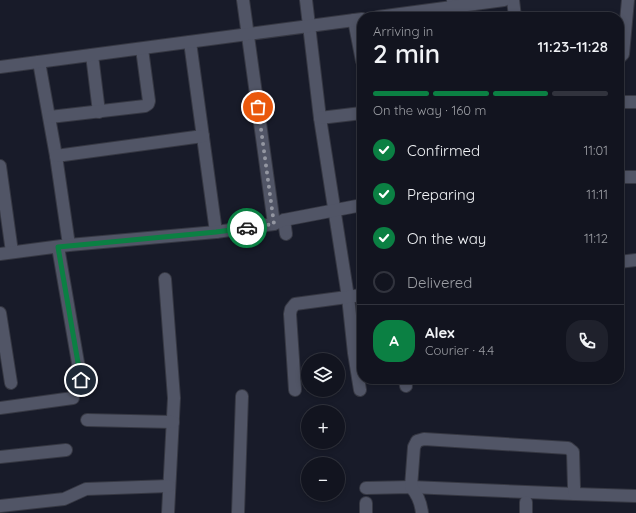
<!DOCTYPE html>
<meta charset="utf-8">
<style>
:root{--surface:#12141f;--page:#1f212c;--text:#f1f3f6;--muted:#9c9ea4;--line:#31333d;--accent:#0b8043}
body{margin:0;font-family:Quicksand,sans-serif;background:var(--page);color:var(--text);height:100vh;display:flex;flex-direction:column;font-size:15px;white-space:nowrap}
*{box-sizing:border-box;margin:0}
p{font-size:13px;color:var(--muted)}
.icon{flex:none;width:22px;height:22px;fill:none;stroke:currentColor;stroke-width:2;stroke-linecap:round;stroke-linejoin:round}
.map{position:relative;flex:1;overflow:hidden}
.details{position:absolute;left:357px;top:12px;width:267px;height:372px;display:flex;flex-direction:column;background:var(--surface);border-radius:16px;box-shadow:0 2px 6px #0003,0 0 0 1px var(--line)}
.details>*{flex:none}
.tools{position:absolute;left:301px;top:353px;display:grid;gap:8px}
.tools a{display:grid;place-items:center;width:44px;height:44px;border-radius:50%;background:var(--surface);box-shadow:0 2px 6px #0003,0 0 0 1px var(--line);font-size:20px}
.pin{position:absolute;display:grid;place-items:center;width:34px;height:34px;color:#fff;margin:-17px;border:2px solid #fff;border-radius:50%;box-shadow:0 1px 4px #0007}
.courier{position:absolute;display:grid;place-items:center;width:40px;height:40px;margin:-20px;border:3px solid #0b8043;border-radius:50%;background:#fff;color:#222;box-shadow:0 1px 5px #0007}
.summary em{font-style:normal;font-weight:600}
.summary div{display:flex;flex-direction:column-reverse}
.summary{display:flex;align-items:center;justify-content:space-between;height:68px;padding:0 16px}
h1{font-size:26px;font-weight:600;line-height:30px}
.bar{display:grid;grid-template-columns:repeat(4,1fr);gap:6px 4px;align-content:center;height:48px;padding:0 16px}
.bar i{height:5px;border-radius:3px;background:var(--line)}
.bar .current{background:var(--accent)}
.bar p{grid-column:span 4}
.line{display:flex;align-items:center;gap:10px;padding:0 16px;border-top:1px solid var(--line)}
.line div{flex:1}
.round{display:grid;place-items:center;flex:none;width:42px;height:42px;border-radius:16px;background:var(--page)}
ol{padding:0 16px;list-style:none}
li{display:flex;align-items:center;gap:12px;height:44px}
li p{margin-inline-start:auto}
li .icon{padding:4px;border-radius:50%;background:var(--accent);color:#fff;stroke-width:4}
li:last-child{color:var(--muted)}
li i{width:22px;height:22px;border:2px solid var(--line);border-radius:50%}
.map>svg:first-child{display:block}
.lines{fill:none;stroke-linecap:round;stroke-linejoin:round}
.minor-casing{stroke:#363843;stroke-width:14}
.tertiary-casing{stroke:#363843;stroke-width:14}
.minor{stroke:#515566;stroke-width:12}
.tertiary{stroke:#515566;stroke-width:12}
.done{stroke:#9396a1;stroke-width:4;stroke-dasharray:0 7.2}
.route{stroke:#0b8043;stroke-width:5}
</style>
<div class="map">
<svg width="636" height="513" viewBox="0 0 636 513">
<rect width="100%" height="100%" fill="#181b29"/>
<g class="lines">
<defs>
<g id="minor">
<path d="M 243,0 L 274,224"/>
<path d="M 306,0 L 320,118 L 348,297 L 354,353 L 360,390"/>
<path d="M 453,0 L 455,17"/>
<path d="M 513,0 L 515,17"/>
<path d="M 354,20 L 362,61"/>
<path d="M 190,42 L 216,232"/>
<path d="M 92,55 L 99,112"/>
<path d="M 619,58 L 623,54 L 628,0"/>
<path d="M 39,62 L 56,156 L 69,245"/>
<path d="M 619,102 L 636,102"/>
<path d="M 50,117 L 145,106 L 148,104 L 149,101 L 142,49"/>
<path d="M 320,118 L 362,113"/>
<path d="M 56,156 L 203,136"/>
<path d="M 0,166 L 12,252"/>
<path d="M 619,177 L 636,177"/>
<path d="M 284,220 L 286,234"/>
<path d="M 58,247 L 81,380"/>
<path d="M 0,254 L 69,245 L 216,232 L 274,224 L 284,220 L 362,205"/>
<path d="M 619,262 L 636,260"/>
<path d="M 165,279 L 174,398 L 168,513"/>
<path d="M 0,313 L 11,383"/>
<path d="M 405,379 L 406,386"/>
<path d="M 295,390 L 290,314 L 291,309 L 295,304 L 362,295"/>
<path d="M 0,408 L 73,398"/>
<path d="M 87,420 L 173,422"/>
<path d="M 0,457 L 66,450"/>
<path d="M 366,488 L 411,487 L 575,494"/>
<path d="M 366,503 L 366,513"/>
<path d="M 0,506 L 64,499 L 86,489 L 169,486"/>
<path d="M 238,513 L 242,396"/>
<path d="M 422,513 C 421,503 418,495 411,487 L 414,447 L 417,441 L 424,439 L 568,448 L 573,452 L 574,487 L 575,494 L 636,496"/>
<path d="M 526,513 L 526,502"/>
</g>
<g id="tertiary">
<path d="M 378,17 L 504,0"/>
<path d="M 0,67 L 362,19"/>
</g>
</defs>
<use href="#minor" class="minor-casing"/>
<use href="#tertiary" class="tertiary-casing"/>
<use href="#minor" class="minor"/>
<use href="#tertiary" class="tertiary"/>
</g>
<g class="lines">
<path class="done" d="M 247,228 L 274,224 L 258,107"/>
<path class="route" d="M 81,380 L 58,247 L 216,232 L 247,228"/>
</g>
</svg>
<div class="tools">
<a><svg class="icon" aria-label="layers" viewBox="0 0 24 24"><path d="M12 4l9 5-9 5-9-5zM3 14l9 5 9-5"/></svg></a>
<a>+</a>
<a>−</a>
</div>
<div class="pin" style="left:258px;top:107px;background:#ea580c"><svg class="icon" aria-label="bag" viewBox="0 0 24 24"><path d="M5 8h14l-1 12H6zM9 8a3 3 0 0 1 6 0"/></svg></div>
<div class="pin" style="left:81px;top:380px;background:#1f2937"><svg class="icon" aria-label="home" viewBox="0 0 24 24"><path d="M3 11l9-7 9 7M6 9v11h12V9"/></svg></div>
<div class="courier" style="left:247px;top:228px"><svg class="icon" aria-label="car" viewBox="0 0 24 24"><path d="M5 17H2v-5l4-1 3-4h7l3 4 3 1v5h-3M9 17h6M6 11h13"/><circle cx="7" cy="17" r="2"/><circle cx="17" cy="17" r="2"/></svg></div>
<section class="details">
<div class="summary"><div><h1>2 min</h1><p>Arriving in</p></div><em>11:23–11:28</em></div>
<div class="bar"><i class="current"></i><i class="current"></i><i class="current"></i><i></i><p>On the way · 160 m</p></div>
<ol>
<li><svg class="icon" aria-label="check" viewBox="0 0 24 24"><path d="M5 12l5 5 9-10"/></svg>Confirmed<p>11:01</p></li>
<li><svg class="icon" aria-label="check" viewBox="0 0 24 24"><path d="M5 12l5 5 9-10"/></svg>Preparing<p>11:11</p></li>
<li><svg class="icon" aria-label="check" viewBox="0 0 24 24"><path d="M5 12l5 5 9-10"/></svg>On the way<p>11:12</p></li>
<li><i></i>Delivered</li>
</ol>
<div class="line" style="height:72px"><b class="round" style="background:var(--accent);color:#fff">A</b><div><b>Alex</b><p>Courier · 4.4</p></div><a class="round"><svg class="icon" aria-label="phone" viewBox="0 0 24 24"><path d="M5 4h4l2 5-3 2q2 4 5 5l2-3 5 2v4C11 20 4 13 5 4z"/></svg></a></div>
</section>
</div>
